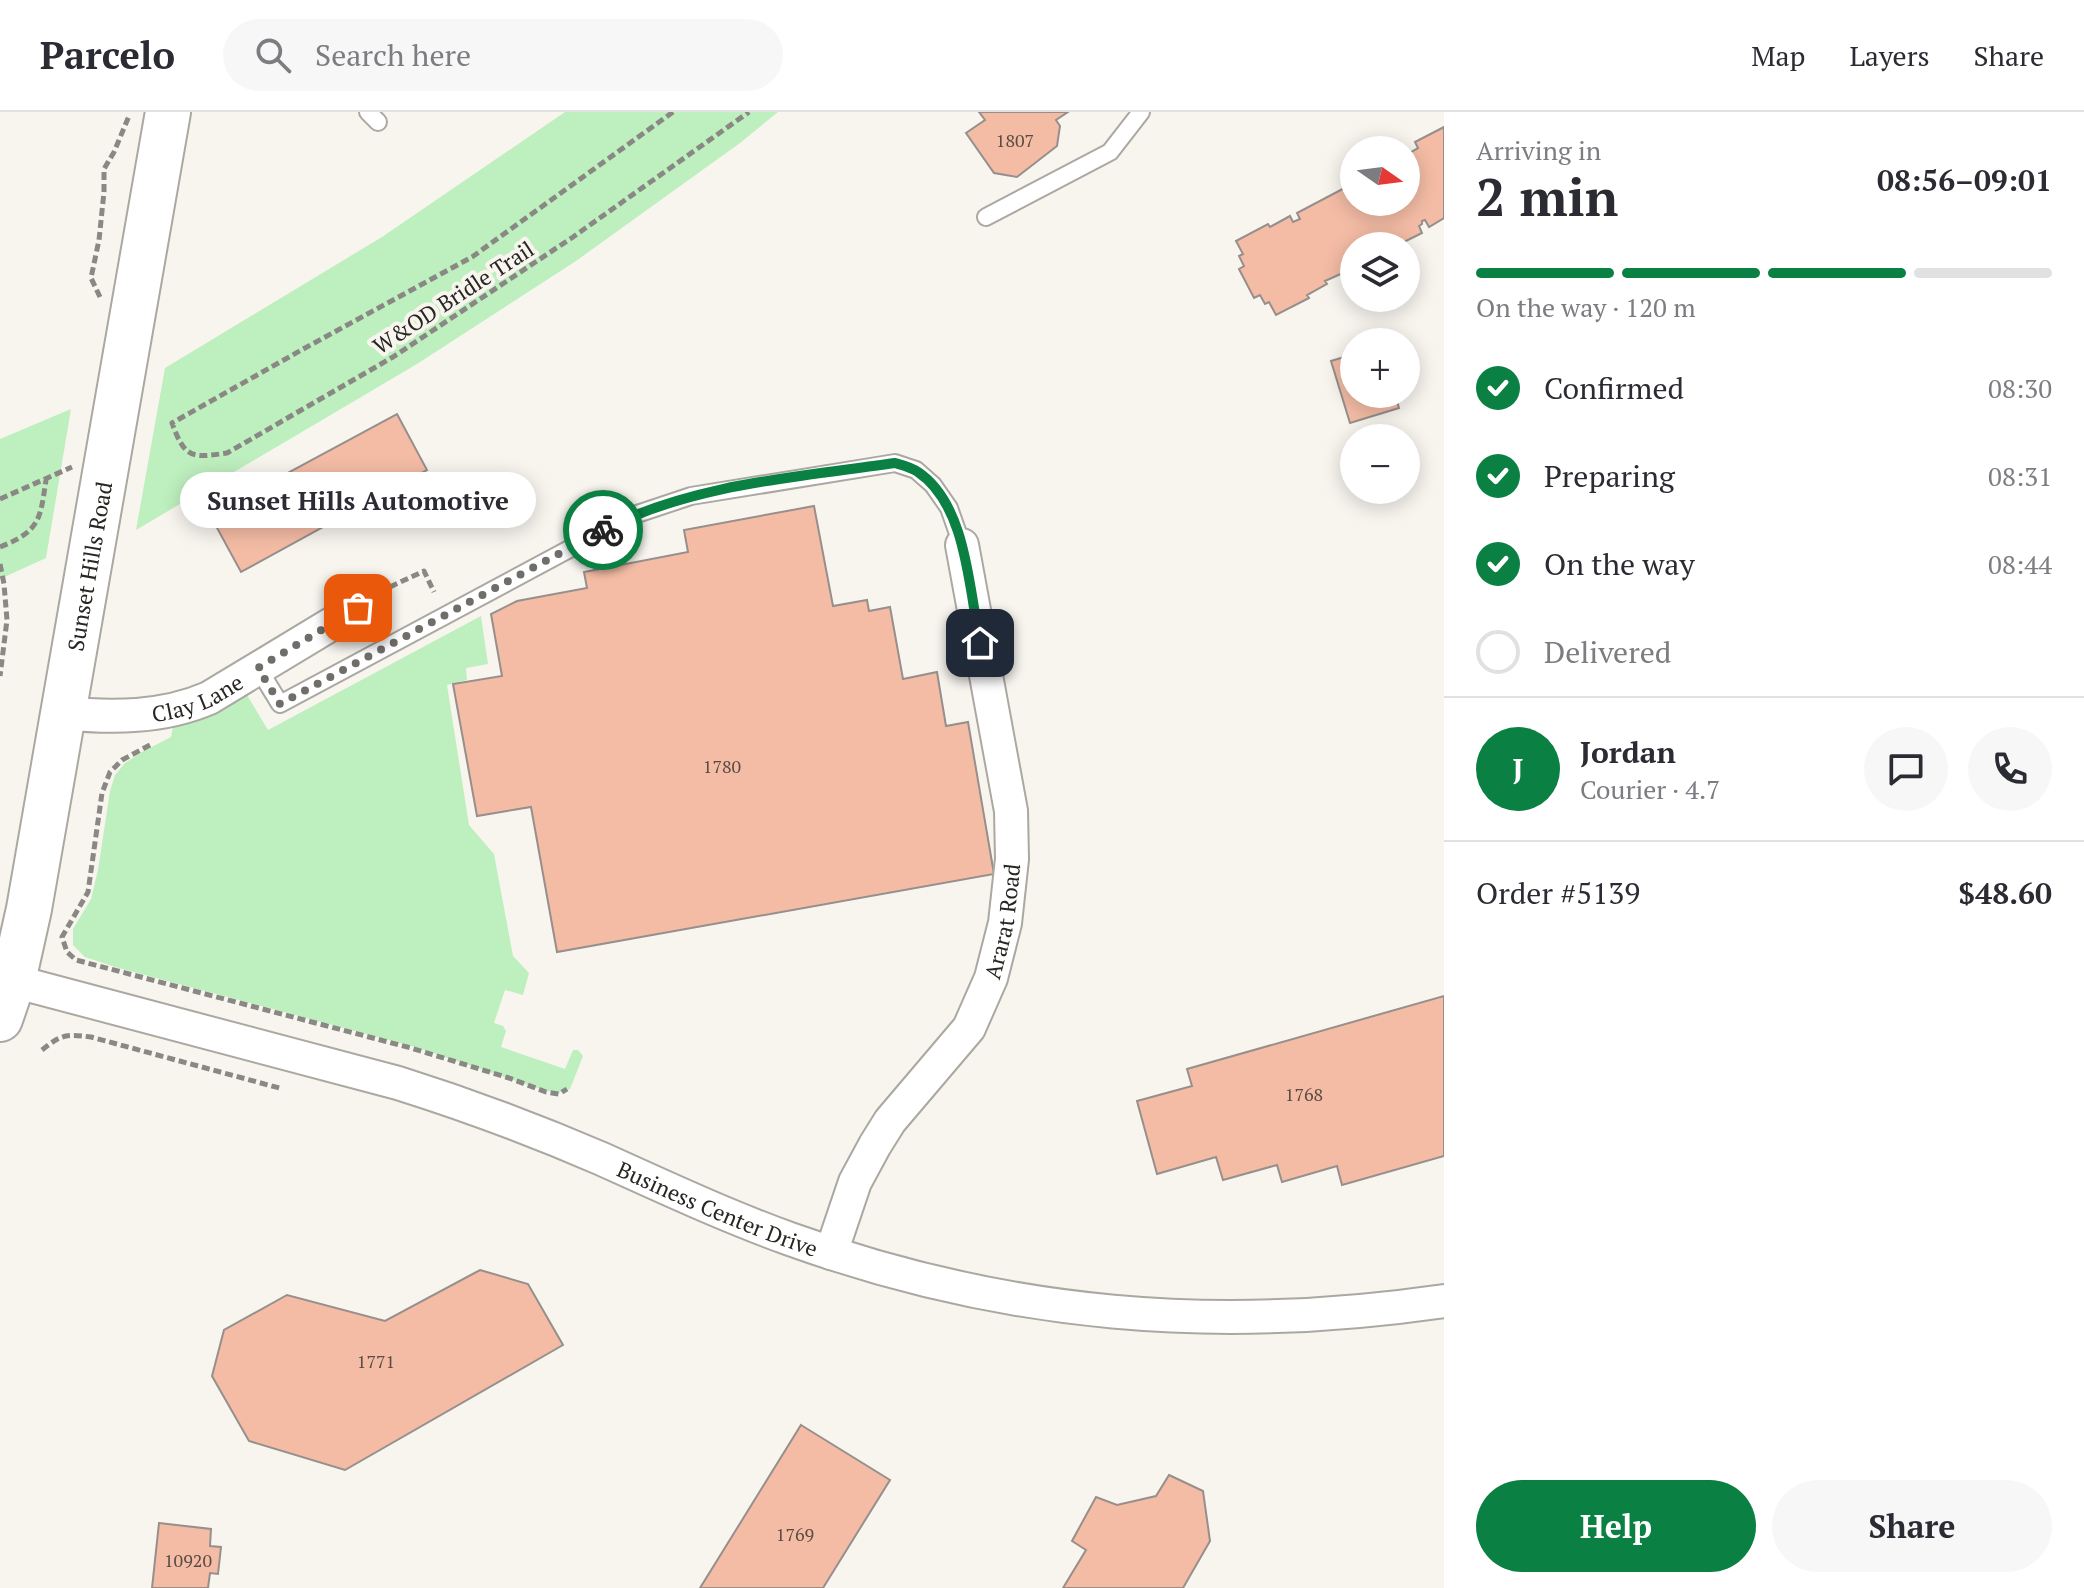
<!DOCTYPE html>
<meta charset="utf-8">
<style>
:root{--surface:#fff;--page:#f7f7f7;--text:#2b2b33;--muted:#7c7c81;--line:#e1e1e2;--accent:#0b8043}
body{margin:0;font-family:"PT Serif",serif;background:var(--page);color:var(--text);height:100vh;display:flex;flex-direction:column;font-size:30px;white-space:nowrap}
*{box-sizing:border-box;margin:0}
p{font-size:26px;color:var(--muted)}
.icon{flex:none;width:44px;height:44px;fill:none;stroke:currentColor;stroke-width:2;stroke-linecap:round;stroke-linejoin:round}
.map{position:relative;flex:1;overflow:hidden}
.sheet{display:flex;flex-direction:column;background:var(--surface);width:640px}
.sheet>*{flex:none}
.needle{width:52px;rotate:104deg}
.fabs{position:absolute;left:1340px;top:24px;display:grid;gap:16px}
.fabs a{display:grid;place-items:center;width:80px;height:80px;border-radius:50%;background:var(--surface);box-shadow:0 4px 20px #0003;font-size:40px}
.pin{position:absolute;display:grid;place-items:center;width:68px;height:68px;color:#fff;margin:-34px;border-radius:16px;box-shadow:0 4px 12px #0006}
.courier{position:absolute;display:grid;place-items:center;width:80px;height:80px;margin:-40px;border:6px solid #0b8043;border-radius:50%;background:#fff;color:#222;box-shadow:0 2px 10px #0007}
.bubble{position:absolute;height:56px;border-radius:28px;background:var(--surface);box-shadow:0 4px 20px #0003;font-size:26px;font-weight:800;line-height:56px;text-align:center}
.summary em{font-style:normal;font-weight:800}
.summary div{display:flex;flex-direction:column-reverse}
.summary{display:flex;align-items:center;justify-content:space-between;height:136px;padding:0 32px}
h1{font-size:52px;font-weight:800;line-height:60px}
.bar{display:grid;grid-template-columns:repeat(4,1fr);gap:12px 8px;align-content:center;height:96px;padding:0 32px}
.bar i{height:10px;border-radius:6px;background:var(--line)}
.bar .on{background:var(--accent)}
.bar p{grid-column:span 4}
.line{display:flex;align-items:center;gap:20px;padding:0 32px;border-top:2px solid var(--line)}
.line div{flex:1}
.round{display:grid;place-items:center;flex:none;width:84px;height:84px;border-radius:42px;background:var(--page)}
ol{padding:0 32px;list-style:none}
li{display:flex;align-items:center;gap:24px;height:88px}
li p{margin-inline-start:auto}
li .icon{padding:8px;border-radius:50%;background:var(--accent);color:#fff;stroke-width:4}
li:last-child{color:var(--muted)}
li i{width:44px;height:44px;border:4px solid var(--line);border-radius:50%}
.primary-button{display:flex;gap:16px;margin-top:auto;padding:16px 32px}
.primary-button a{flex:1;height:92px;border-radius:48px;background:var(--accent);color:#fff;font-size:32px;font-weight:800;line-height:92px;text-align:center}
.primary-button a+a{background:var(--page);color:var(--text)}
header{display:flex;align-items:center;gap:48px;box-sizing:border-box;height:112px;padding:0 40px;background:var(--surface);border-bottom:2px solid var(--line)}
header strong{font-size:38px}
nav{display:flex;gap:44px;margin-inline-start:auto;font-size:28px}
.search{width:560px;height:72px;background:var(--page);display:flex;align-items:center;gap:20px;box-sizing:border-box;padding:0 28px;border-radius:44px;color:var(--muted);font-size:30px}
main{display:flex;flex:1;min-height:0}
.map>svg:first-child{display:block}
.green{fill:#beefbe}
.building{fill:#f4bca5;stroke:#968f8c;stroke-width:2}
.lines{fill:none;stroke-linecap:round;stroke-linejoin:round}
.service-casing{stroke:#aba8a2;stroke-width:20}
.minor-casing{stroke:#aba8a2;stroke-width:36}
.secondary-casing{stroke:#aba8a2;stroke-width:48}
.path{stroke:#8a8884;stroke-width:5;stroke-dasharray:8 4;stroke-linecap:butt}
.service{stroke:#fff;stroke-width:16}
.minor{stroke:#fff;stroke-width:32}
.secondary{stroke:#fff;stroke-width:44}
.done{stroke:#706e6a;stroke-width:8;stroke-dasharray:0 14.4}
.route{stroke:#0b8043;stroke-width:10}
.labels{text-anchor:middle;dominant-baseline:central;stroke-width:8;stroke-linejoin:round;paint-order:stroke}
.number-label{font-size:18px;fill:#5a4c44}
.street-label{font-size:22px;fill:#272623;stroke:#f8f5ef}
</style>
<header>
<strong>Parcelo</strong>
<div class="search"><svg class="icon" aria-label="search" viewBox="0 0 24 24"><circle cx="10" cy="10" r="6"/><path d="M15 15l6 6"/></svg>Search here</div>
<nav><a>Map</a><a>Layers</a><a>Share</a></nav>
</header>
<main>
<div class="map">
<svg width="1444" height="1476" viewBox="0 0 1444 1476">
<rect width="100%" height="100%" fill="#f8f5ef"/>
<g class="green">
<path d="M 565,0 L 778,0 L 740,31 L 576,149 L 417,252 L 136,418 L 165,256 L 382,125 Z"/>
<path d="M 71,297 L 46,446 L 0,467 L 0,327 Z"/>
<path d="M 481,504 L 488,552 L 466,556 L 467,568 L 447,573 L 469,713 L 494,742 L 513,844 L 529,861 L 523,883 L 505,878 L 494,911 L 503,914 L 506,919 L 501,935 L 565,957 L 573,938 L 578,938 L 583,944 L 570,977 L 558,981 L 546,979 L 415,935 L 115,855 L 85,845 L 73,833 L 73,817 L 91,787 L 98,758 L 110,679 L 115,663 L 125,651 L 142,640 L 171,625 L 173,615 L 202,607 L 247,583 L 268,618 Z"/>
</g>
<g class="building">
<path d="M 979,0 L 1068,0 L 1056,8 L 1060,14 L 1057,34 L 1017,65 L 994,61 L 966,21 L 985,8 Z"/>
<path d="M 1444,15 L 1444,106 L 1429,115 L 1425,108 L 1422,109 L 1422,112 L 1419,114 L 1422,121 L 1396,134 L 1354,134 L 1354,156 L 1325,169 L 1327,172 L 1307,183 L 1309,186 L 1276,203 L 1269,190 L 1265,192 L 1260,183 L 1254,186 L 1239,157 L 1244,154 L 1239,144 L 1243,142 L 1236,129 L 1268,112 L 1270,115 L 1290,104 L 1293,110 L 1300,107 L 1297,101 L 1354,71 L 1354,90 L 1406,90 L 1406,46 L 1408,45 L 1406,43 L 1418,36 L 1415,30 Z"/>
<path d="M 1354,242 L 1354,282 L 1395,282 L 1399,296 L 1350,311 L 1331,249 Z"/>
<path d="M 397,302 L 427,358 L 241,460 L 210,403 Z"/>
<path d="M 814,394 L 833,494 L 867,488 L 869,499 L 890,495 L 903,567 L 937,560 L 946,614 L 968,610 L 994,762 L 557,840 L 531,695 L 477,704 L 453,572 L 502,564 L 491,502 L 517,489 L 587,476 L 584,460 L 688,440 L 684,418 Z"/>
<path d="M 1444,884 L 1444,1044 L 1342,1073 L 1337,1054 L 1282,1070 L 1277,1053 L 1223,1068 L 1216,1045 L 1157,1062 L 1137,989 L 1192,974 L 1187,957 Z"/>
<path d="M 480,1158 L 528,1172 L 563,1233 L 345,1358 L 249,1329 L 212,1264 L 224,1218 L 287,1183 L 385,1209 Z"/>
<path d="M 801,1313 L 890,1368 L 823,1476 L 700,1476 Z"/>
<path d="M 1169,1363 L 1203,1379 L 1210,1429 L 1183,1476 L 1063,1476 L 1086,1438 L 1072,1429 L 1096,1385 L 1117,1393 L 1156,1384 Z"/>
<path d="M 159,1411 L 211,1417 L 210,1434 L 221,1435 L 218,1462 L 210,1461 L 208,1476 L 152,1476 Z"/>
</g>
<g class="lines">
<defs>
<g id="service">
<path d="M 368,0 L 378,10"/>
<path d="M 986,105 L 1110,40 L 1141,0"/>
<path d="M 258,556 L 280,592 L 631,404 L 691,384 L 895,351 L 916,358 L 933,373 L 949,396 L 962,433"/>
</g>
<g id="minor">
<path id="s1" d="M 62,601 C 112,606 163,606 209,586 L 358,496"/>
<path id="s2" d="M 13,869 L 398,971 C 468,993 535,1018 602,1047 C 664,1075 726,1104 790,1127 C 1007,1205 1217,1222 1444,1189"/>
<path id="s3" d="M 831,1141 L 855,1070 L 875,1033 L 890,1009 L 969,916 L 991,866 L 1005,811 L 1012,747 L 1011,699 L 962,433"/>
</g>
<g id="secondary">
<path id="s4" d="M 0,907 L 13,869 L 29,797 L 168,0"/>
</g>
</defs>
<use href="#service" class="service-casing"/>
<use href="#minor" class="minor-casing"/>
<use href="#secondary" class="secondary-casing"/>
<g class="path">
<path d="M 673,0 L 472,145 L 305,236 L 172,311 C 185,347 192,346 227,341 L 393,245 L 573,125 L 749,0"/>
<path d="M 100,185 L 91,166 L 99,128 L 104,80 L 104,57 L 114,40 L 129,4"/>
<path d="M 0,387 L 72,355"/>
<path d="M 0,435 C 40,419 40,408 46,368"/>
<path d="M 0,452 L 4,472 L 7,508 L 0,564"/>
<path d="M 379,480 L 424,459 L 434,480"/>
<path d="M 150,633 L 122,648 L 110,660 L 102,681 L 88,780 L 62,825 L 67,840 L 76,848 L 411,936 L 509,966 L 546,980 L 559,982 L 567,977"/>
<path d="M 42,938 C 62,922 66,922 91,925 L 283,977"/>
</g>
<use href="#service" class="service"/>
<use href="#minor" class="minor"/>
<use href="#secondary" class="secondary"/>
</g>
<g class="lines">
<path class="done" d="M 358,496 L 258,556 L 280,592 L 603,418"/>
<path class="route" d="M 603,418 C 692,372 797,365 895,351 C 902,353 911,355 918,360 C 967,393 969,478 980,531"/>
</g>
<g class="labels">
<g class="number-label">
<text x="1015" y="28">1807</text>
<text x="722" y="654">1780</text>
<text x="1304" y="982">1768</text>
<text x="376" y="1249">1771</text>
<text x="795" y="1422">1769</text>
<text x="188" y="1448">10920</text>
</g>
<g class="street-label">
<text transform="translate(453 185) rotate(-33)">W&amp;OD Bridle Trail</text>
<text stroke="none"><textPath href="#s4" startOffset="462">Sunset Hills Road</textPath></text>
<text stroke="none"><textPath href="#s1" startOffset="138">Clay Lane</textPath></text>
<text stroke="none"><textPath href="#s3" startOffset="380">Ararat Road</textPath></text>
<text stroke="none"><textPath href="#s2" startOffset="742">Business Center Drive</textPath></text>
</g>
</g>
</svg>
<div class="fabs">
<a><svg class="needle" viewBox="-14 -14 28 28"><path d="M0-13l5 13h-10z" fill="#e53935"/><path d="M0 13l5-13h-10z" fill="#7c7c81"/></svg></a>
<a><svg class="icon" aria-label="layers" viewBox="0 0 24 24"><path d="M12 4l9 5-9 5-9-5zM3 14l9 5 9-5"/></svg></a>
<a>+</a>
<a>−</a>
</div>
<div class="pin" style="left:358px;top:496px;background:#ea580c"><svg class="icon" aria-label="bag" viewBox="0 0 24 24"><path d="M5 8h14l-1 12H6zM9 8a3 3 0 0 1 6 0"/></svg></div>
<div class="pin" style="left:980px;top:531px;background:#1f2937"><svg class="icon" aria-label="home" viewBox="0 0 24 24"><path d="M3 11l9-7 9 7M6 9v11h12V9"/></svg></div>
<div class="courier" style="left:603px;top:418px"><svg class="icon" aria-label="bike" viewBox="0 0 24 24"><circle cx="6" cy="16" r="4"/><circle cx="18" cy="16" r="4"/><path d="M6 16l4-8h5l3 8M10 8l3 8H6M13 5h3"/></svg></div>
<div class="bubble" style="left:180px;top:360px;width:356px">Sunset Hills Automotive</div>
</div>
<section class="sheet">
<div class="summary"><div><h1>2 min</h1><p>Arriving in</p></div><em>08:56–09:01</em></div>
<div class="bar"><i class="on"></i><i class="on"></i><i class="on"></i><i></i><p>On the way · 120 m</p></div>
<ol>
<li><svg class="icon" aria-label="check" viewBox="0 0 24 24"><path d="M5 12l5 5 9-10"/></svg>Confirmed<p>08:30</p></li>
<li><svg class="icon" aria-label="check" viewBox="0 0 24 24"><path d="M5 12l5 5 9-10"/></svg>Preparing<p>08:31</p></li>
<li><svg class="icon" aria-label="check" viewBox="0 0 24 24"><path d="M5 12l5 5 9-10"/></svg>On the way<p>08:44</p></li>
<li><i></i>Delivered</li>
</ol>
<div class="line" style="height:144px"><b class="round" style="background:var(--accent);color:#fff">J</b><div><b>Jordan</b><p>Courier · 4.7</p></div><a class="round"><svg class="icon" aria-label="chat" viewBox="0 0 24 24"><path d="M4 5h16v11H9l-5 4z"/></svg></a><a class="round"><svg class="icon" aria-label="phone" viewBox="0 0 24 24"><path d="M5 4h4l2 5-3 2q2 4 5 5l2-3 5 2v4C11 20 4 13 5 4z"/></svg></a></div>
<div class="line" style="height:104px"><div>Order #5139</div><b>$48.60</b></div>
<div class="primary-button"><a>Help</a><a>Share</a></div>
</section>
</main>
